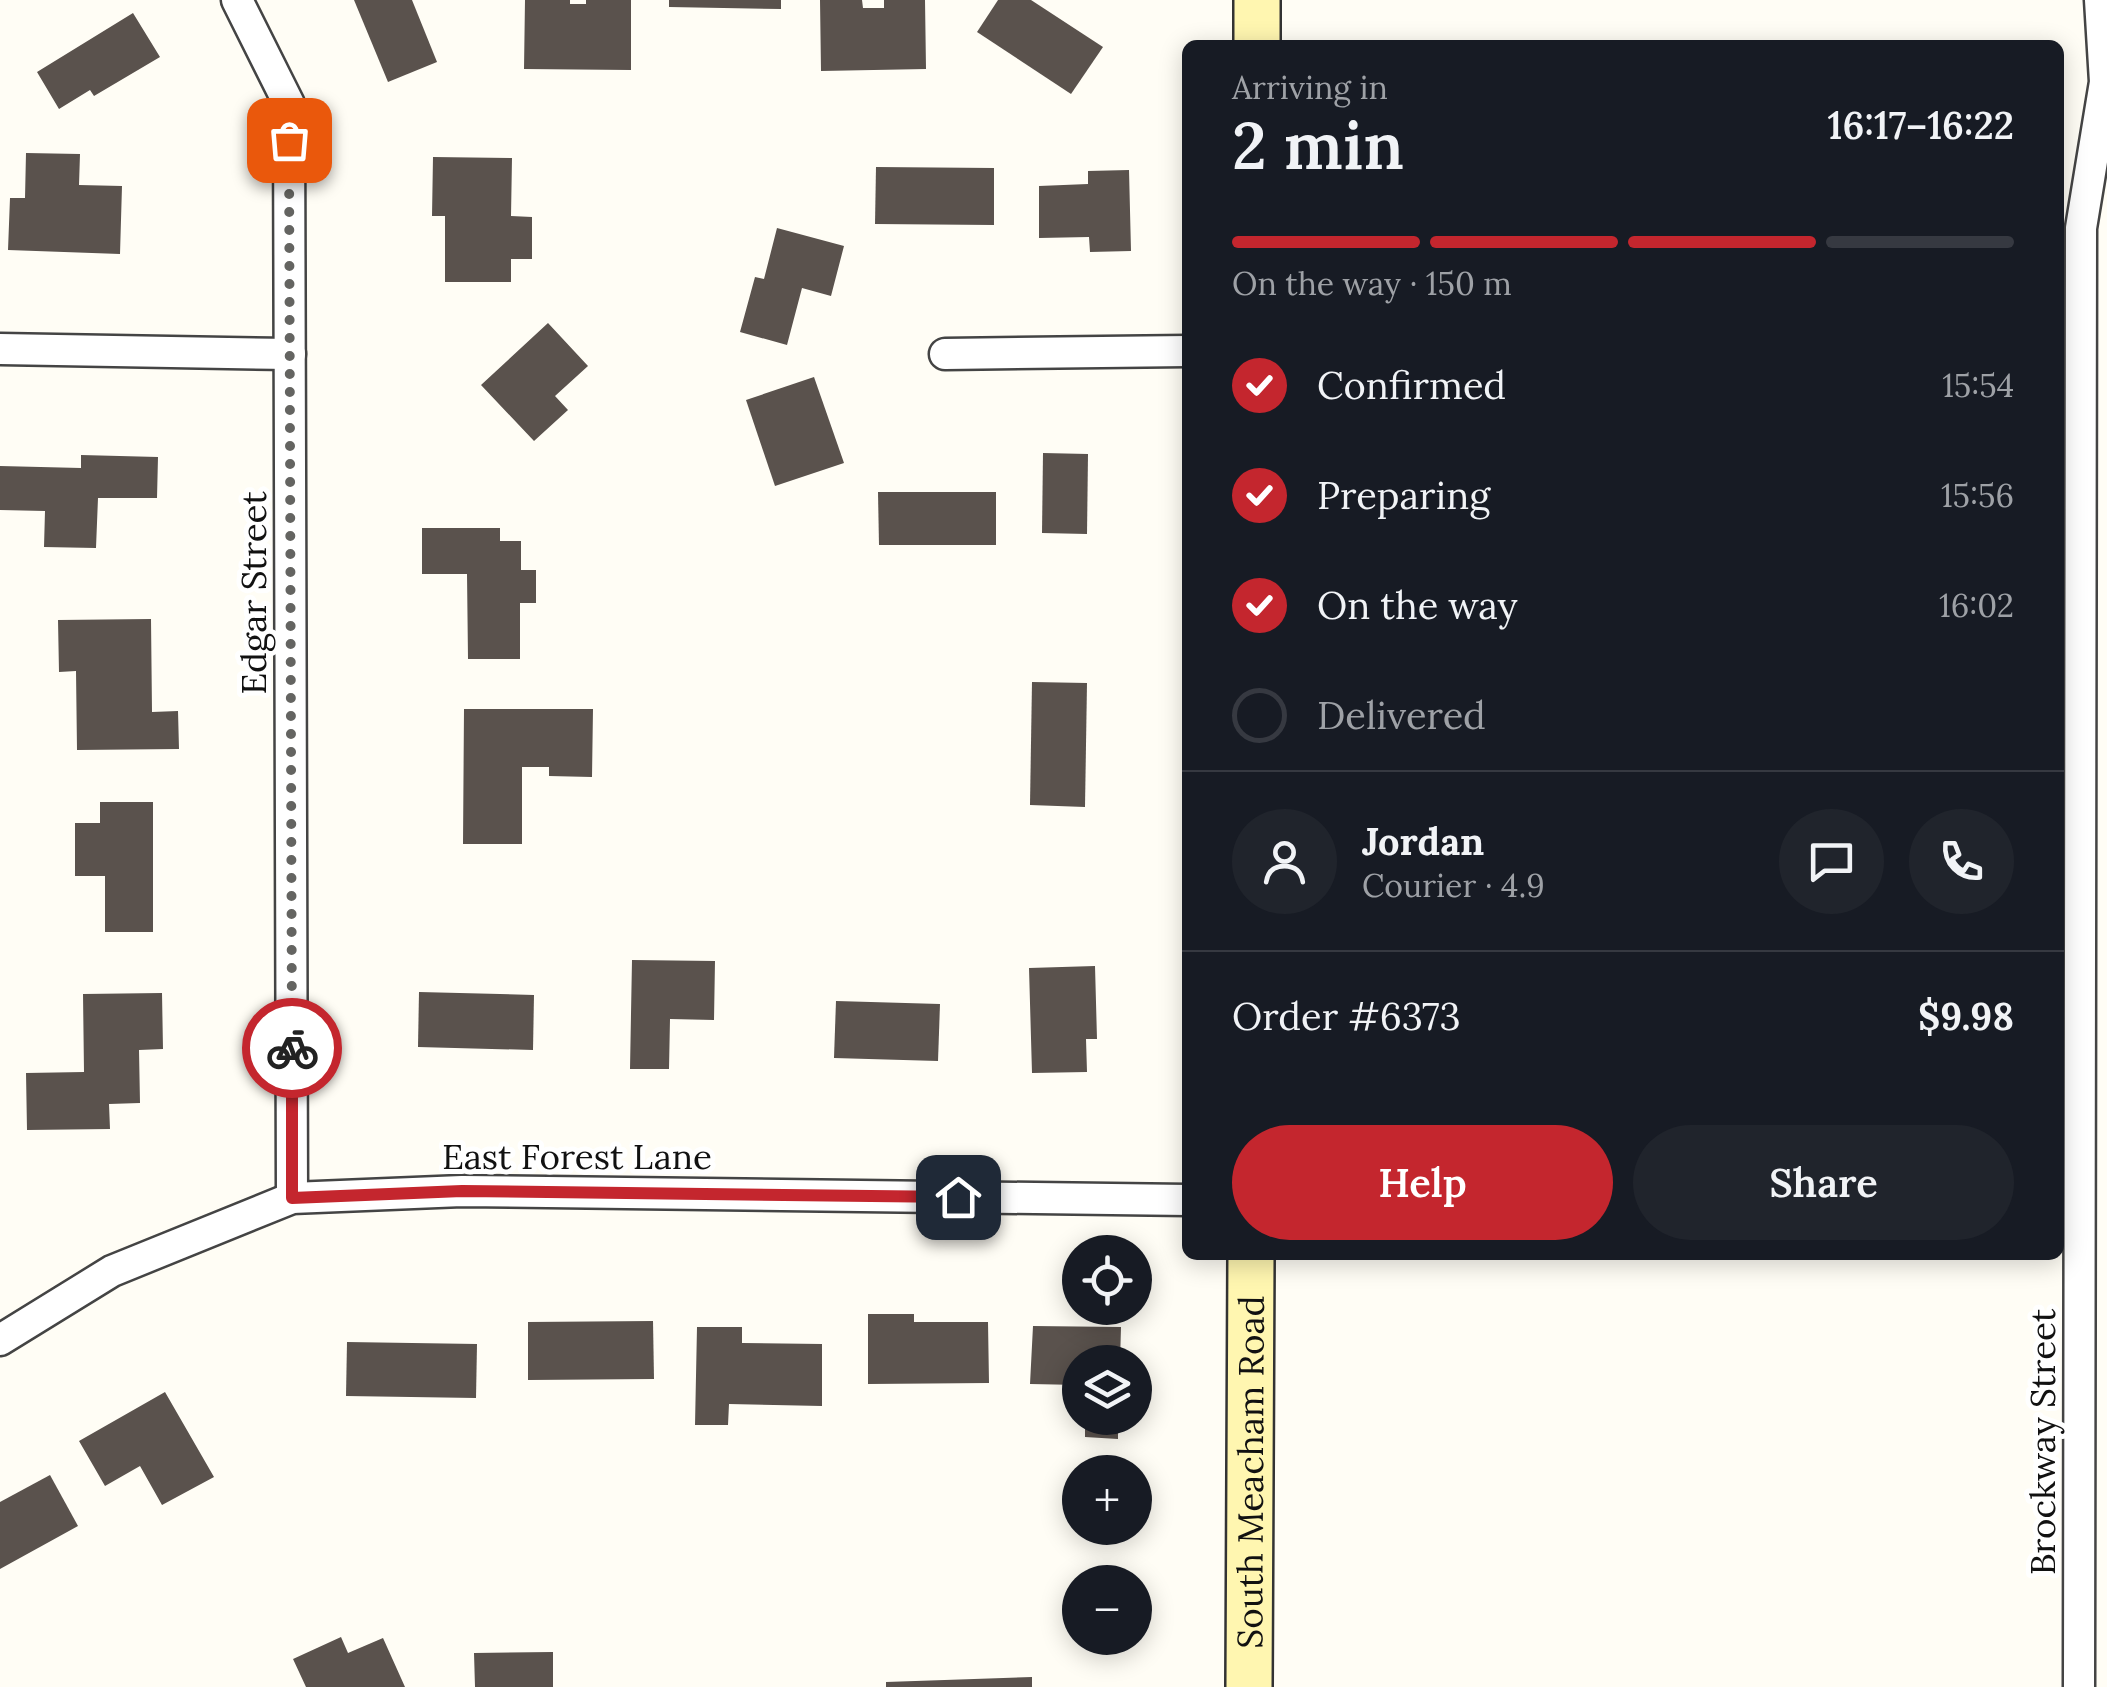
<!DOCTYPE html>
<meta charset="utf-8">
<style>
:root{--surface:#171b24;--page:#20242c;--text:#f1f3f6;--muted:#9ea1a6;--line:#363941;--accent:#c4262e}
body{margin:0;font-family:Lora,serif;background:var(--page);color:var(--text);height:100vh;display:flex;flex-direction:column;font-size:38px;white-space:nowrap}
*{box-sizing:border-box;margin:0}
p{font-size:32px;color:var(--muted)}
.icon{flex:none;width:55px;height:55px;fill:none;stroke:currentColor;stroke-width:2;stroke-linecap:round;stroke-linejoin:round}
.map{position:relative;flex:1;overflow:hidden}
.side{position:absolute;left:1182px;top:40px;width:882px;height:1220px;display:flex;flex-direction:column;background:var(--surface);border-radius:15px;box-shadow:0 5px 25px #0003}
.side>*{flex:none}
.fabs{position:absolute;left:1062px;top:1235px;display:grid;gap:20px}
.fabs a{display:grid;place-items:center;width:90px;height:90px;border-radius:50%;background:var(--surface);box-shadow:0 5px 25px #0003;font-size:50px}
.pin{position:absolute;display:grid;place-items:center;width:85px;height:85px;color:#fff;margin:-42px;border-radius:20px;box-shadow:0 5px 15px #0006}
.courier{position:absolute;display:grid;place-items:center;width:100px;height:100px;margin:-50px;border:8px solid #c4262e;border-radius:50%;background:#fff;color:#222;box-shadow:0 2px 12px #0007}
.headline em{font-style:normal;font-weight:600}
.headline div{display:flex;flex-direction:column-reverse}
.headline{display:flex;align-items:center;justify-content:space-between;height:170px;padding:0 50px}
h1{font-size:65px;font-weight:600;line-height:75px}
.bar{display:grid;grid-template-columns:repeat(4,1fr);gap:15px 10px;align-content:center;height:120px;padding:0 50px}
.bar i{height:12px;border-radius:8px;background:var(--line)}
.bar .selected{background:var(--accent)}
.bar p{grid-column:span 4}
.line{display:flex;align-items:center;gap:25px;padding:0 50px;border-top:2px solid var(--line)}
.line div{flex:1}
.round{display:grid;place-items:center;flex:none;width:105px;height:105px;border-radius:52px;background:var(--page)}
ol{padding:0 50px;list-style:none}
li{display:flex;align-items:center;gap:30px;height:110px}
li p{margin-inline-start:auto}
li .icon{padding:10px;border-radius:50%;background:var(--accent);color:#fff;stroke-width:4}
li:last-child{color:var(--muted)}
li i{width:55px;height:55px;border:5px solid var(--line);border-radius:50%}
.cta{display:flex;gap:20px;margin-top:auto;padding:20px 50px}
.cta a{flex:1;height:115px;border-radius:60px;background:var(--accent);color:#fff;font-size:40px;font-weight:600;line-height:115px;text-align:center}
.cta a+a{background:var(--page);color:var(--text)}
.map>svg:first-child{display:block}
.building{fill:#5a524d}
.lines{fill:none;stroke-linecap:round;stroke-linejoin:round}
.minor-casing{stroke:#444;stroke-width:35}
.secondary-casing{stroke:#333;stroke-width:50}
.minor{stroke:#fff;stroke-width:30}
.secondary{stroke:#fff6b0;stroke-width:45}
.done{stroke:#646461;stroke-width:10;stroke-dasharray:0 18}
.route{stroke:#c4262e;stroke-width:12}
.labels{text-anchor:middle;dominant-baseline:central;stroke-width:10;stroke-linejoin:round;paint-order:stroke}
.street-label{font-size:35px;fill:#111;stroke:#fff}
</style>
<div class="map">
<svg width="2107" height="1687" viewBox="0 0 2107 1687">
<rect width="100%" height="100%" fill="#fffdf5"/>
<g class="building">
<path d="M 354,0 L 412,0 L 437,62 L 388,82 Z"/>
<path d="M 525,0 L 570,0 L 570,4 L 586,4 L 586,0 L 631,0 L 631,70 L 524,69 Z"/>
<path d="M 669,0 L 781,0 L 781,9 L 669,7 Z"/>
<path d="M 820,0 L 862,0 L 863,8 L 884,8 L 884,0 L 925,0 L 926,69 L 821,71 Z"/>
<path d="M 998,0 L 1031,0 L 1103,47 L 1071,94 L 977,32 Z"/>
<path d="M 133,13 L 160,57 L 94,96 L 90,90 L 59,109 L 37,72 Z"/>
<path d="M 26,153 L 80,154 L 79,185 L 122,186 L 120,254 L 8,250 L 10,198 L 25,198 Z"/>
<path d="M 433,157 L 512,158 L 511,216 L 532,217 L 532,259 L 511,259 L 511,282 L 445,282 L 445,216 L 432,216 Z"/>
<path d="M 876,167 L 994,168 L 994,225 L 875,224 Z"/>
<path d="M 1129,170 L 1131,251 L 1090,252 L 1089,237 L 1039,238 L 1039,186 L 1088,184 L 1088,171 Z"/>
<path d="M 777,228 L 844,246 L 831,296 L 802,288 L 787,345 L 740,332 L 755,277 L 764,279 Z"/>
<path d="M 548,323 L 588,366 L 555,396 L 568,410 L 534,441 L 481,385 Z"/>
<path d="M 814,377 L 844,463 L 775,486 L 746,400 Z"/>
<path d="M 1043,453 L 1088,454 L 1087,534 L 1042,533 Z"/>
<path d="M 81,455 L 158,457 L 157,498 L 98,498 L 96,548 L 44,547 L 45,511 L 0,510 L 0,466 L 81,468 Z"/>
<path d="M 878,492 L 996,492 L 996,545 L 879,545 Z"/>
<path d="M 422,528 L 500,528 L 500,541 L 521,541 L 521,570 L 536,570 L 536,603 L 520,603 L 520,659 L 468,659 L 467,574 L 422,574 Z"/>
<path d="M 151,619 L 152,712 L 178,711 L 179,749 L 77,750 L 76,671 L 59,672 L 58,620 Z"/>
<path d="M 1032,682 L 1087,683 L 1085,807 L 1030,805 Z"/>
<path d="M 464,709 L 593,709 L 592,777 L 549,776 L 549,767 L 522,767 L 522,844 L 463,844 Z"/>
<path d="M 100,802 L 153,802 L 153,932 L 105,932 L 105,876 L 75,876 L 75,823 L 100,823 Z"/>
<path d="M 632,960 L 715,961 L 714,1020 L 670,1019 L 669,1069 L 630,1069 Z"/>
<path d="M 1095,966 L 1097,1039 L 1086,1039 L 1087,1072 L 1032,1073 L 1029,968 Z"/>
<path d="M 419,992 L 534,995 L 533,1050 L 418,1047 Z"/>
<path d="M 162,993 L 163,1049 L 139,1050 L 140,1103 L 109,1104 L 110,1129 L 27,1130 L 26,1073 L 84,1072 L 83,994 Z"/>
<path d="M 836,1001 L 940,1004 L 938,1061 L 834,1058 Z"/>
<path d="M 868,1314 L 914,1314 L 914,1322 L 988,1322 L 989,1383 L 868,1384 Z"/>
<path d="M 653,1321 L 654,1379 L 528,1380 L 528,1322 Z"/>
<path d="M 1033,1326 L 1121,1327 L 1120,1362 L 1080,1362 L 1080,1385 L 1030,1384 Z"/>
<path d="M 697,1327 L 742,1327 L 742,1343 L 822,1344 L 822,1406 L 729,1404 L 728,1425 L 695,1425 Z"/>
<path d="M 347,1342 L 477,1344 L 476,1398 L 346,1396 Z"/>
<path d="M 165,1392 L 214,1477 L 162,1505 L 140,1466 L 105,1486 L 79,1441 Z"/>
<path d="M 1085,1418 L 1118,1418 L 1118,1439 L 1085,1437 Z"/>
<path d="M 50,1475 L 78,1526 L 0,1569 L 0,1502 Z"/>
<path d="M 341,1637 L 348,1653 L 383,1638 L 405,1687 L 306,1687 L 293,1659 Z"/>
<path d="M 553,1652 L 553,1687 L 475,1687 L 474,1653 Z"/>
<path d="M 1032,1677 L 1032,1687 L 886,1687 L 886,1682 Z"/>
</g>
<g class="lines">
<defs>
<g id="minor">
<path d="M 237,0 L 289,104 L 292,1198"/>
<path d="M 0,349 L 290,354"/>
<path d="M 945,354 L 1188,351"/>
<path d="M 0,1340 L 112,1271 L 292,1198 L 462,1191 L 1188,1200"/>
<path d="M 2079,1687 L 2081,228 L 2105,82 L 2100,0"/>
</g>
<g id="secondary">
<path d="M 1257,45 L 1257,0"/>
<path id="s1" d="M 1249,1687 L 1251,1255"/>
</g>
</defs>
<use href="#minor" class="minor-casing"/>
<use href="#secondary" class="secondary-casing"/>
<use href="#minor" class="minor"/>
<use href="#secondary" class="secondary"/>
</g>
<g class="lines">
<path class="done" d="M 289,140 L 292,1048"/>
<path class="route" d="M 292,1048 L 292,1198 L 462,1191 L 958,1197"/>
</g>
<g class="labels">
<g class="street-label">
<text transform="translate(253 593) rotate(-90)">Edgar Street</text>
<text x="577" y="1156">East Forest Lane</text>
<text transform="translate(2042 1442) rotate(-90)">Brockway Street</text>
<text stroke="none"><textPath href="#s1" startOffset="215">South Meacham Road</textPath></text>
</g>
</g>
</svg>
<div class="fabs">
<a><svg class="icon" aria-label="locate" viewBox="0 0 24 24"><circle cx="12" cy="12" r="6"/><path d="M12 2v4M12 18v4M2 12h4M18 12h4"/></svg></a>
<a><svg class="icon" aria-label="layers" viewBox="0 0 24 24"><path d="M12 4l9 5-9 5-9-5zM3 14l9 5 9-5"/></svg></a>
<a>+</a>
<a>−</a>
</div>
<div class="pin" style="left:289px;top:140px;background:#ea580c"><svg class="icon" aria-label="bag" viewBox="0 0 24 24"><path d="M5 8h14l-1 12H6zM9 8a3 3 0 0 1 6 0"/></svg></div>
<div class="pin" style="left:958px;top:1197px;background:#1f2937"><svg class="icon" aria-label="home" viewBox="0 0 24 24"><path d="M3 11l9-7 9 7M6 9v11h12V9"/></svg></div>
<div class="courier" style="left:292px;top:1048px"><svg class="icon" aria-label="bike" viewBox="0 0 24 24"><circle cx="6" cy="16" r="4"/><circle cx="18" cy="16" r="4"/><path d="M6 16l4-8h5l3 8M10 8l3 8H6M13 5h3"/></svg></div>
<section class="side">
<div class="headline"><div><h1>2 min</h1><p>Arriving in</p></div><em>16:17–16:22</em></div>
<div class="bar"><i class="selected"></i><i class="selected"></i><i class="selected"></i><i></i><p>On the way · 150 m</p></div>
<ol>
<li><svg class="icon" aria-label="check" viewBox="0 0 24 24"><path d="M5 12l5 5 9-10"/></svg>Confirmed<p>15:54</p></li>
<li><svg class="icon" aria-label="check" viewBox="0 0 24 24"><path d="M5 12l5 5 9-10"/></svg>Preparing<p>15:56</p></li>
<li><svg class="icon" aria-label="check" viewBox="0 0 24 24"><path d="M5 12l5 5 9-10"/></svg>On the way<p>16:02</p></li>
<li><i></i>Delivered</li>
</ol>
<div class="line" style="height:180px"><a class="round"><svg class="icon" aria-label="person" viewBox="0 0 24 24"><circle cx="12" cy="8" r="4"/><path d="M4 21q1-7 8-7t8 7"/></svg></a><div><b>Jordan</b><p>Courier · 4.9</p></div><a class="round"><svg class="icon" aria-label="chat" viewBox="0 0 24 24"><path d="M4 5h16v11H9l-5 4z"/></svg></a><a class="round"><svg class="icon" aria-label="phone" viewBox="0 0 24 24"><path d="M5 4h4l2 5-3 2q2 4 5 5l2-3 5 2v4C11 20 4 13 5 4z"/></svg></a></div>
<div class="line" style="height:130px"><div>Order #6373</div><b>$9.98</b></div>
<div class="cta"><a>Help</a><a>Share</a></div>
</section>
</div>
